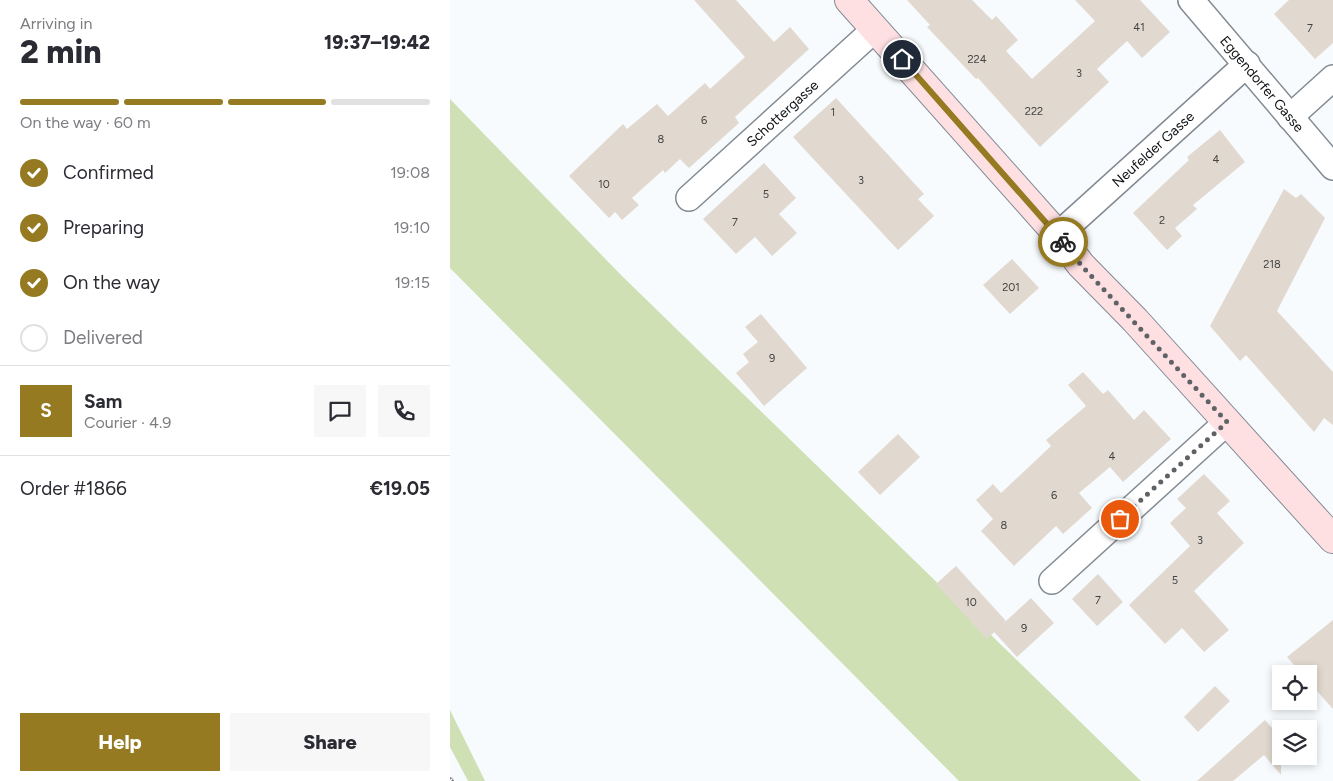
<!DOCTYPE html>
<meta charset="utf-8">
<style>
:root{--surface:#fff;--page:#f7f7f7;--text:#2b2b33;--muted:#7c7c81;--line:#e1e1e2;--accent:#967a22}
body{margin:0;font-family:Figtree,sans-serif;background:var(--page);color:var(--text);height:100vh;display:flex;flex-direction:column;font-size:19px;white-space:nowrap}
*{box-sizing:border-box;margin:0}
p{font-size:16px;color:var(--muted)}
.icon{flex:none;width:28px;height:28px;fill:none;stroke:currentColor;stroke-width:2;stroke-linecap:round;stroke-linejoin:round}
.map{position:relative;flex:1;overflow:hidden}
.side{display:flex;flex-direction:column;background:var(--surface);width:450px}
.side>*{flex:none}
.buttons{position:absolute;left:822px;top:665px;display:grid;gap:10px}
.buttons a{display:grid;place-items:center;width:45px;height:45px;border-radius:0px;background:var(--surface);box-shadow:0 2px 8px #0003;font-size:25px}
.pin{position:absolute;display:grid;place-items:center;width:42px;height:42px;color:#fff;margin:-21px;border:2px solid #fff;border-radius:50%;box-shadow:0 1px 5px #0007}
.courier{position:absolute;display:grid;place-items:center;width:50px;height:50px;margin:-25px;border:4px solid #967a22;border-radius:50%;background:#fff;color:#222;box-shadow:0 1px 6px #0007}
.summary em{font-style:normal;font-weight:800}
.summary div{display:flex;flex-direction:column-reverse}
.summary{display:flex;align-items:center;justify-content:space-between;height:85px;padding:0 20px}
h1{font-size:32px;font-weight:800;line-height:38px}
.bar{display:grid;grid-template-columns:repeat(4,1fr);gap:8px 5px;align-content:center;height:60px;padding:0 20px}
.bar i{height:6px;border-radius:4px;background:var(--line)}
.bar .selected{background:var(--accent)}
.bar p{grid-column:span 4}
.line{display:flex;align-items:center;gap:12px;padding:0 20px;border-top:1px solid var(--line)}
.line div{flex:1}
.round{display:grid;place-items:center;flex:none;width:52px;height:52px;border-radius:0px;background:var(--page)}
ol{padding:0 20px;list-style:none}
li{display:flex;align-items:center;gap:15px;height:55px}
li p{margin-inline-start:auto}
li .icon{padding:5px;border-radius:50%;background:var(--accent);color:#fff;stroke-width:4}
li:last-child{color:var(--muted)}
li i{width:28px;height:28px;border:2px solid var(--line);border-radius:50%}
.action{display:flex;gap:10px;margin-top:auto;padding:10px 20px}
.action a{flex:1;height:58px;border-radius:0px;background:var(--accent);color:#fff;font-size:20px;font-weight:800;line-height:58px;text-align:center}
.action a+a{background:var(--page);color:var(--text)}
main{display:flex;flex:1;min-height:0}
.map>svg:first-child{display:block}
.green{fill:#cee0b4}
.building{fill:#e1d9cf}
.lines{fill:none;stroke-linecap:round;stroke-linejoin:round}
.minor-casing{stroke:#828b93;stroke-width:28}
.secondary-casing{stroke:#828b93;stroke-width:30}
.minor{stroke:#fff;stroke-width:25}
.secondary{stroke:#fee0e3;stroke-width:28}
.rail-casing{stroke:#83878a;stroke-width:5.5}
.rail{stroke:#fff;stroke-width:4;stroke-dasharray:11;stroke-linecap:butt}
.done{stroke:#606366;stroke-width:5;stroke-dasharray:0 9}
.route{stroke:#967a22;stroke-width:6}
.labels{text-anchor:middle;dominant-baseline:central;stroke-width:4.5;stroke-linejoin:round;paint-order:stroke}
.number-label{font-size:11px;fill:#434343}
.street-label{font-size:14px;fill:#0e1114;stroke:#fff}
</style>
<main>
<section class="side">
<div class="summary"><div><h1>2 min</h1><p>Arriving in</p></div><em>19:37–19:42</em></div>
<div class="bar"><i class="selected"></i><i class="selected"></i><i class="selected"></i><i></i><p>On the way · 60 m</p></div>
<ol>
<li><svg class="icon" aria-label="check" viewBox="0 0 24 24"><path d="M5 12l5 5 9-10"/></svg>Confirmed<p>19:08</p></li>
<li><svg class="icon" aria-label="check" viewBox="0 0 24 24"><path d="M5 12l5 5 9-10"/></svg>Preparing<p>19:10</p></li>
<li><svg class="icon" aria-label="check" viewBox="0 0 24 24"><path d="M5 12l5 5 9-10"/></svg>On the way<p>19:15</p></li>
<li><i></i>Delivered</li>
</ol>
<div class="line" style="height:90px"><b class="round" style="background:var(--accent);color:#fff">S</b><div><b>Sam</b><p>Courier · 4.9</p></div><a class="round"><svg class="icon" aria-label="chat" viewBox="0 0 24 24"><path d="M4 5h16v11H9l-5 4z"/></svg></a><a class="round"><svg class="icon" aria-label="phone" viewBox="0 0 24 24"><path d="M5 4h4l2 5-3 2q2 4 5 5l2-3 5 2v4C11 20 4 13 5 4z"/></svg></a></div>
<div class="line" style="height:65px"><div>Order #1866</div><b>€19.05</b></div>
<div class="action"><a>Help</a><a>Share</a></div>
</section>
<div class="map">
<svg width="883" height="781" viewBox="0 0 883 781">
<rect width="100%" height="100%" fill="#f7fbfe"/>
<g class="green">
<path d="M 0,99 L 171,275 L 691,781 L 509,781 L 0,268 Z"/>
<path d="M 0,710 L 35,781 L 18,781 L 0,747 Z"/>
</g>
<g class="building">
<path d="M 244,0 L 286,0 L 324,42 L 340,27 L 359,49 L 285,117 L 289,123 L 239,168 L 230,159 L 215,173 L 213,170 L 182,198 L 189,205 L 172,220 L 165,212 L 159,218 L 119,176 L 173,124 L 177,129 L 207,104 L 218,116 L 255,83 L 260,89 L 295,57 Z"/>
<path d="M 457,0 L 522,0 L 542,20 L 546,16 L 568,40 L 556,51 L 582,79 L 645,21 L 625,0 L 690,0 L 720,32 L 692,58 L 677,41 L 647,69 L 659,82 L 590,147 L 528,78 L 526,79 L 477,27 L 480,25 Z"/>
<path d="M 839,0 L 883,0 L 883,43 L 865,59 L 824,14 Z"/>
<path d="M 386,98 L 474,194 L 468,199 L 484,216 L 448,250 L 343,137 Z"/>
<path d="M 770,130 L 795,162 L 743,205 L 747,209 L 725,228 L 732,236 L 717,250 L 683,213 L 739,160 L 737,157 Z"/>
<path d="M 314,163 L 346,198 L 329,214 L 347,233 L 322,256 L 305,237 L 286,254 L 253,219 Z"/>
<path d="M 834,189 L 846,198 L 851,194 L 875,218 L 827,311 L 883,372 L 883,425 L 874,418 L 864,432 L 796,355 L 790,361 L 760,326 Z"/>
<path d="M 562,259 L 589,288 L 560,314 L 533,285 Z"/>
<path d="M 311,314 L 357,368 L 314,406 L 286,373 L 299,362 L 293,354 L 308,342 L 295,327 Z"/>
<path d="M 633,372 L 653,394 L 658,390 L 684,420 L 694,410 L 721,439 L 673,482 L 660,467 L 629,493 L 642,508 L 613,534 L 606,526 L 564,566 L 531,531 L 543,519 L 526,500 L 543,484 L 551,493 L 601,446 L 596,440 L 636,406 L 618,385 Z"/>
<path d="M 448,434 L 470,457 L 430,495 L 408,472 Z"/>
<path d="M 754,474 L 780,501 L 767,513 L 794,543 L 744,591 L 779,630 L 754,652 L 732,628 L 715,644 L 679,605 L 740,546 L 720,523 L 736,508 L 727,499 Z"/>
<path d="M 506,566 L 556,621 L 537,639 L 486,584 Z"/>
<path d="M 648,574 L 673,602 L 647,626 L 622,599 Z"/>
<path d="M 581,598 L 604,623 L 567,657 L 544,632 Z"/>
<path d="M 883,620 L 883,709 L 859,682 L 859,674 L 852,674 L 837,657 Z"/>
<path d="M 765,686 L 780,701 L 748,732 L 734,717 Z"/>
<path d="M 815,720 L 831,738 L 831,775 L 814,755 L 783,781 L 747,781 Z"/>
</g>
<g class="lines">
<defs>
<g id="minor">
<path id="s1" d="M 741,0 L 883,167"/>
<path d="M 840,117 L 883,78"/>
<path id="s2" d="M 239,198 L 425,29"/>
<path id="s3" d="M 608,235 L 797,64"/>
<path d="M 602,581 L 777,422"/>
</g>
<path id="secondary" d="M 399,0 L 608,235 L 631,265 L 685,320 L 883,539"/>
</defs>
<use href="#minor" class="minor-casing"/>
<use href="#secondary" class="secondary-casing"/>
<use href="#minor" class="minor"/>
<use href="#secondary" class="secondary"/>
<defs>
<path id="rail" d="M 0,780 L 1,781"/>
</defs>
<use href="#rail" class="rail-casing"/>
<use href="#rail" class="rail"/>
</g>
<g class="lines">
<path class="done" d="M 613,242 L 631,265 L 777,422 L 670,519"/>
<path class="route" d="M 452,59 L 613,242"/>
</g>
<g class="labels">
<g class="number-label">
<text x="689" y="27">41</text>
<text x="860" y="28">7</text>
<text x="527" y="59">224</text>
<text x="629" y="73">3</text>
<text x="584" y="111">222</text>
<text x="383" y="112">1</text>
<text x="254" y="120">6</text>
<text x="211" y="139">8</text>
<text x="766" y="159">4</text>
<text x="411" y="180">3</text>
<text x="154" y="184">10</text>
<text x="316" y="194">5</text>
<text x="712" y="220">2</text>
<text x="285" y="222">7</text>
<text x="822" y="264">218</text>
<text x="561" y="287">201</text>
<text x="322" y="358">9</text>
<text x="662" y="456">4</text>
<text x="604" y="495">6</text>
<text x="554" y="525">8</text>
<text x="750" y="540">3</text>
<text x="725" y="580">5</text>
<text x="648" y="600">7</text>
<text x="521" y="602">10</text>
<text x="574" y="628">9</text>
</g>
<g class="street-label">
<text stroke="none"><textPath href="#s1" startOffset="110">Eggendorfer Gasse</textPath></text>
<text stroke="none"><textPath href="#s2" startOffset="126">Schottergasse</textPath></text>
<text stroke="none"><textPath href="#s3" startOffset="128">Neufelder Gasse</textPath></text>
</g>
</g>
</svg>
<div class="buttons">
<a><svg class="icon" aria-label="locate" viewBox="0 0 24 24"><circle cx="12" cy="12" r="6"/><path d="M12 2v4M12 18v4M2 12h4M18 12h4"/></svg></a>
<a><svg class="icon" aria-label="layers" viewBox="0 0 24 24"><path d="M12 4l9 5-9 5-9-5zM3 14l9 5 9-5"/></svg></a>
</div>
<div class="pin" style="left:670px;top:519px;background:#ea580c"><svg class="icon" aria-label="bag" viewBox="0 0 24 24"><path d="M5 8h14l-1 12H6zM9 8a3 3 0 0 1 6 0"/></svg></div>
<div class="pin" style="left:452px;top:59px;background:#1f2937"><svg class="icon" aria-label="home" viewBox="0 0 24 24"><path d="M3 11l9-7 9 7M6 9v11h12V9"/></svg></div>
<div class="courier" style="left:613px;top:242px"><svg class="icon" aria-label="bike" viewBox="0 0 24 24"><circle cx="6" cy="16" r="4"/><circle cx="18" cy="16" r="4"/><path d="M6 16l4-8h5l3 8M10 8l3 8H6M13 5h3"/></svg></div>
</div>
</main>
